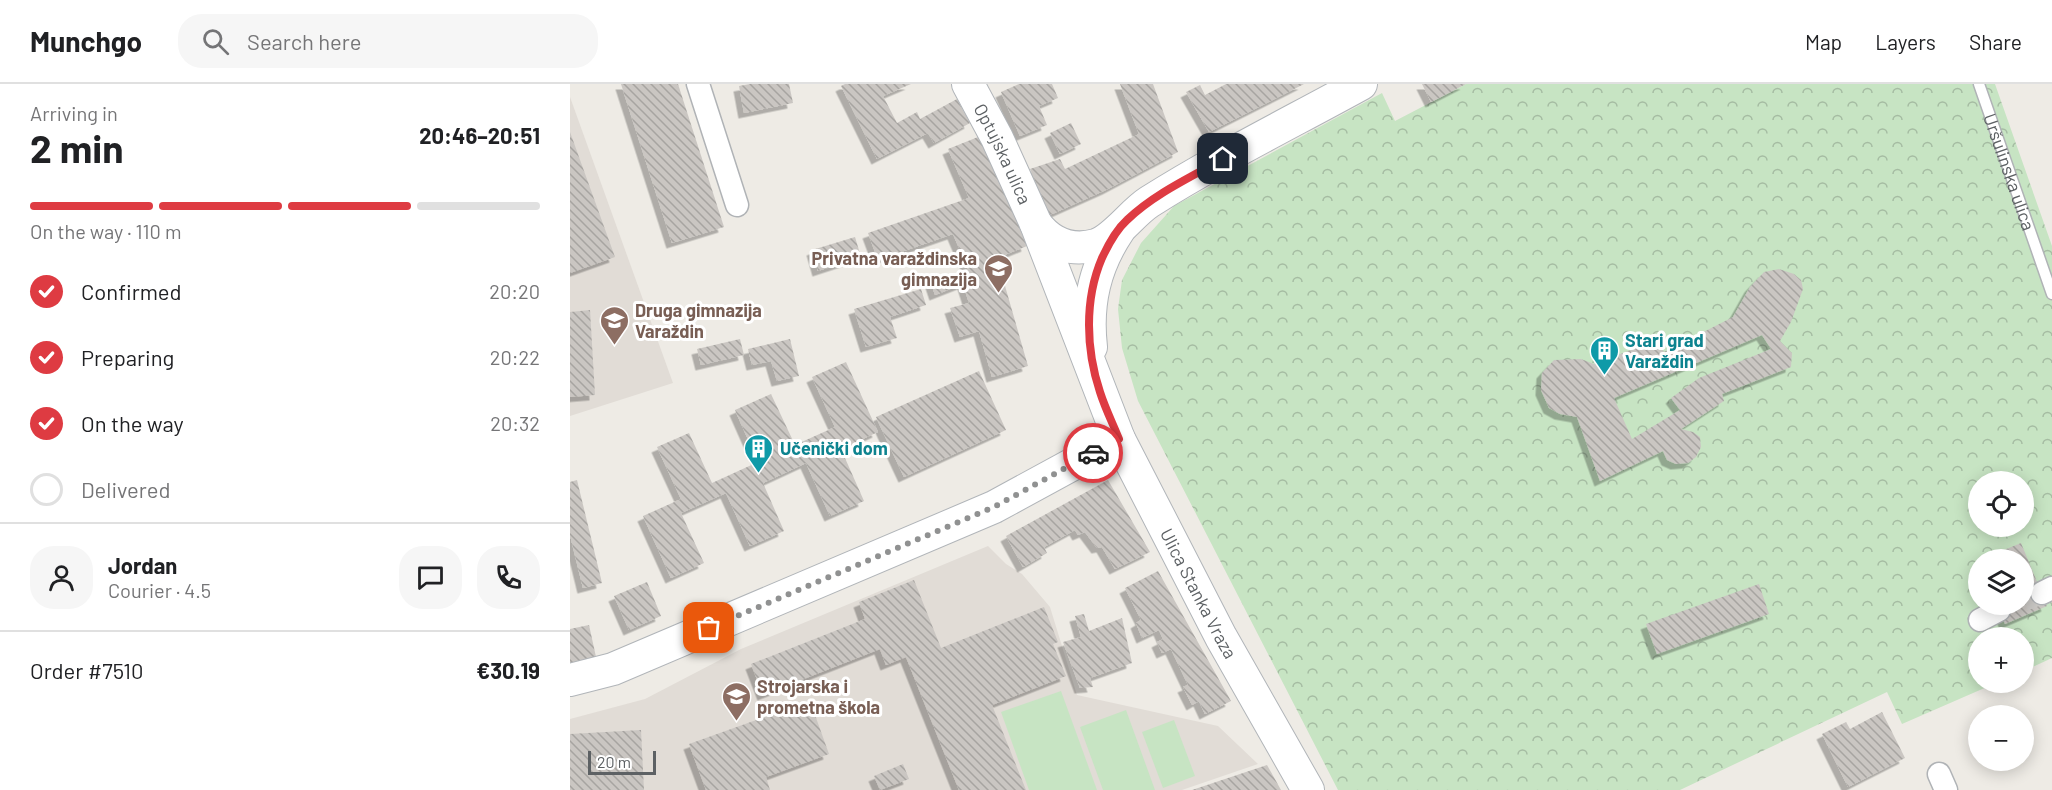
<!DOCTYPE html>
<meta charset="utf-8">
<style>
:root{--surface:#fff;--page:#f6f6f6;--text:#202124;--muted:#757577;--line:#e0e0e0;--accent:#de3b42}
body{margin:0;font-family:Barlow,sans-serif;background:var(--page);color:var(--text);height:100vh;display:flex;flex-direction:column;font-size:22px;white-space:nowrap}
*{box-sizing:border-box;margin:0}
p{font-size:20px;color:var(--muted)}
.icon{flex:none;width:33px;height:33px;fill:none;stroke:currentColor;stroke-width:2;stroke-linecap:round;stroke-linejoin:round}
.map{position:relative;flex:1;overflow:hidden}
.drawer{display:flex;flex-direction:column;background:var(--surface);width:570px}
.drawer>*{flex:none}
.fabs{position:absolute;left:1398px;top:387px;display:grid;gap:12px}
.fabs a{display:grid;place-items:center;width:66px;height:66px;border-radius:50%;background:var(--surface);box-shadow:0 3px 15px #0003;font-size:30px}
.scale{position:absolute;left:18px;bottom:15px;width:68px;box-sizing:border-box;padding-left:6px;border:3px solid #5d6164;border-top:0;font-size:16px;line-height:21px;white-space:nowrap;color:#5d6164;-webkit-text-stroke:4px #fff;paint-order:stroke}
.pin{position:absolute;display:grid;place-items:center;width:51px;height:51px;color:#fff;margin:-26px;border-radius:12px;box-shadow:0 3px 9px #0006}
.courier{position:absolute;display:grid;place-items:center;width:60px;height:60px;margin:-30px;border:4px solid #de3b42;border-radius:50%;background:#fff;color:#222;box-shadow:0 2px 8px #0007}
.headline em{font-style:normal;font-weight:700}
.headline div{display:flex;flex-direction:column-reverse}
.headline{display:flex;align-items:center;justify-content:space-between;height:102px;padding:0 30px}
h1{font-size:39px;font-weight:700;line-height:45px}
.bar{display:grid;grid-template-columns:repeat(4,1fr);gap:9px 6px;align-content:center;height:72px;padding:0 30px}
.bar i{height:8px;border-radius:4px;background:var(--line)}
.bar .on{background:var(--accent)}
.bar p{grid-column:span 4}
.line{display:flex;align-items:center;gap:15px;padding:0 30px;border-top:2px solid var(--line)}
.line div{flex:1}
.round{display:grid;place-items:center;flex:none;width:63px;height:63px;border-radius:24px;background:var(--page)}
ol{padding:0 30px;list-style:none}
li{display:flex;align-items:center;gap:18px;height:66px}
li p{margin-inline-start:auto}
li .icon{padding:6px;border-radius:50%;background:var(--accent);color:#fff;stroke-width:4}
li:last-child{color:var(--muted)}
li i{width:33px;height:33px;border:3px solid var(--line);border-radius:50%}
header{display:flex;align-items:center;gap:36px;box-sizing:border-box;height:84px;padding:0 30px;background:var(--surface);border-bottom:2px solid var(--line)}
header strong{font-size:28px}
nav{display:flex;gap:33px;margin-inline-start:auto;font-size:21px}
.search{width:420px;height:54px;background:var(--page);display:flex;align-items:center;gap:15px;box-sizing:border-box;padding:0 21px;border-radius:24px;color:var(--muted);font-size:22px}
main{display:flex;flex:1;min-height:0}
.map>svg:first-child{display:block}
.education{fill:#e1dcd6}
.park{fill:url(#park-crowns);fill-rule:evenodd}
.garden{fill:#c7e4c3}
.building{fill:url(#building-back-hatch);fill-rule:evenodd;filter:url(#shadow)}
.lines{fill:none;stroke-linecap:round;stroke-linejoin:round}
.street-tunnel{stroke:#cac8c5;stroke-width:22;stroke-dasharray:22 11;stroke-linecap:butt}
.lane-casing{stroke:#b0b3b6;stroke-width:13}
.street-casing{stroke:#b0b3b6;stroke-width:25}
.secondary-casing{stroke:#b1b5b9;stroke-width:34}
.lane{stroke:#fff;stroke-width:10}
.street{stroke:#fff;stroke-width:22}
.secondary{stroke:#fff;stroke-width:32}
.done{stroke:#909191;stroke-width:6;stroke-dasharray:0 10.8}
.route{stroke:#de3b42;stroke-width:8}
.labels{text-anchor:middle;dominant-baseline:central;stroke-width:6;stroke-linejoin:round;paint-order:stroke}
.street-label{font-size:18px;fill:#5d6164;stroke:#fff}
.education-label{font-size:18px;font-weight:bold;fill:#785e54;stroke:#fff;text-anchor:start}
.culture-label{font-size:18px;font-weight:bold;fill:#0d838f;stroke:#fff;text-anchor:start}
</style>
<header>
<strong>Munchgo</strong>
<div class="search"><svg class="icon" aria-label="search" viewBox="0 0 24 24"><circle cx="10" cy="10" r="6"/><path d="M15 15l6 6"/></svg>Search here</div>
<nav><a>Map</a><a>Layers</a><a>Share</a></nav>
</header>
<main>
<section class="drawer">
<div class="headline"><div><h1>2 min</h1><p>Arriving in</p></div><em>20:46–20:51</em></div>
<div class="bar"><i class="on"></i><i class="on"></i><i class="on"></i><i></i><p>On the way · 110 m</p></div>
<ol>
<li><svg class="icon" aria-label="check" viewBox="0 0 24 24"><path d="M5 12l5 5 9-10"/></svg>Confirmed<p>20:20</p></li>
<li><svg class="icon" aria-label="check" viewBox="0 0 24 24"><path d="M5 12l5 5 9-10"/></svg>Preparing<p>20:22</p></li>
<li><svg class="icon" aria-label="check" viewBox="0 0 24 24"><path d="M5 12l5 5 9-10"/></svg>On the way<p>20:32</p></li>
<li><i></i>Delivered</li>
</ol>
<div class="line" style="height:108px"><a class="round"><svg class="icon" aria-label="person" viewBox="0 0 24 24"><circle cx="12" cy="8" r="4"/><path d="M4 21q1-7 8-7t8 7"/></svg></a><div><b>Jordan</b><p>Courier · 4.5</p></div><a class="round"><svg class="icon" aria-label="chat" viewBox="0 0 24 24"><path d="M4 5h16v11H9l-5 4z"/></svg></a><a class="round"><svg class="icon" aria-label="phone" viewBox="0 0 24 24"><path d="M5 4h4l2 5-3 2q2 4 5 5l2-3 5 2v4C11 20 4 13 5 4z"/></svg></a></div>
<div class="line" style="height:78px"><div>Order #7510</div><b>€30.19</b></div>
</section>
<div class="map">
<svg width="1482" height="706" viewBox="0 0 1482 706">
<defs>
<pattern id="park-crowns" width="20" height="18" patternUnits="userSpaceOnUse" patternTransform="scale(1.5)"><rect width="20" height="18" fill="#c7e4c3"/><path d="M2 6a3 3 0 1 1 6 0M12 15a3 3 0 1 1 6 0" fill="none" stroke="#a5bca2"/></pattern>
<pattern id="building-back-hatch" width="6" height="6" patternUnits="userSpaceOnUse" patternTransform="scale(1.5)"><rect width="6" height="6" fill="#cac6c2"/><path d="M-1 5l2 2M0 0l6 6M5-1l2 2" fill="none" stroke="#a7a4a1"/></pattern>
<filter id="shadow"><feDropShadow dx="-5.5" dy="5.5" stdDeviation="0" flood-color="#0004"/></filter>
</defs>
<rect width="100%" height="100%" fill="#eeebe5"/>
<g class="education">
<path d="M 0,13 L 103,299 L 0,332 Z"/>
<path d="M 418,462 L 436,480 L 452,490 L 480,523 L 507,611 L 648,642 L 688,680 L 612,706 L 0,706 L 0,635 L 75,615 L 171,565 Z"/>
</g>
<path class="park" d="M 896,0 L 1425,0 L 1482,162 L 1482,574 L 1454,587 L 1454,554 L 1408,554 L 1408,598 L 1426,599 L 1332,640 L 1317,608 L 1110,706 L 768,706 L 568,317 L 552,264 L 548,225 L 552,196 L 571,159 L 604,122 L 812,9 L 825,37 ZM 1408,398 L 1454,398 L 1454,442 L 1408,442 ZM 1408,476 L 1454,476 L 1454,520 L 1408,520 Z"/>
<g class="garden">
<path d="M 491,607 L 527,706 L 459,706 L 431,628 Z"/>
<path d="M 556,626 L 585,706 L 533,706 L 510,643 Z"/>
<path d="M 604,636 L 625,692 L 593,704 L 572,648 Z"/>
</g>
<g class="building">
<path d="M 51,0 L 108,0 L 154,143 L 102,159 Z"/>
<path d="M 180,0 L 219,0 L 223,19 L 174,29 L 169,2 Z"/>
<path d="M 275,0 L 341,0 L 313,12 L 327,39 L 347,28 L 350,35 L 387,15 L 400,39 L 364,59 L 358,49 L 307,75 L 271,2 Z"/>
<path d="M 449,0 L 482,0 L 488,14 L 469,22 L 477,41 L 450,52 L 431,8 Z"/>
<path d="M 550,0 L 583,0 L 608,68 L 538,105 L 480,131 L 460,85 L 490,75 L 495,85 L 569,50 Z"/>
<path d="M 656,0 L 734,0 L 639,48 L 616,8 L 630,1 L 635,11 Z"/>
<path d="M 852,0 L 896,0 L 861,18 Z"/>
<path d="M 501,39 L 511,60 L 490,70 L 480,49 Z"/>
<path d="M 0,48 L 45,173 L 0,189 Z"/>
<path d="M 413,51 L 457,162 L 427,174 L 458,282 L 422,293 L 409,247 L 390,253 L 380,224 L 399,219 L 393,200 L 365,211 L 361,199 L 398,185 L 383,150 L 308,176 L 298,149 L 399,114 L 378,65 Z"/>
<path d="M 285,153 L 291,173 L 248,187 L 242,166 Z"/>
<path d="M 1209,185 L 1224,190 L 1231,196 L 1233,205 L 1221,238 L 1210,257 L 1222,269 L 1221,283 L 1152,310 L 1154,317 L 1111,345 L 1123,348 L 1130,353 L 1131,363 L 1126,373 L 1118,379 L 1106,380 L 1097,376 L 1093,367 L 1030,397 L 1007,333 L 990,330 L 979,324 L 971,306 L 972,289 L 984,276 L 1011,275 L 1024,280 L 1087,256 L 1094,268 L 1163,233 L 1180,203 L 1194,188 ZM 1192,251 L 1201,265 L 1129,294 L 1101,314 L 1110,326 L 1062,355 L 1044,314 Z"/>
<path d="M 351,205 L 356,221 L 320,233 L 327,254 L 296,263 L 284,225 Z"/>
<path d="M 20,226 L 25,311 L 0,313 L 0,228 Z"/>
<path d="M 170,255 L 174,271 L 131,281 L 127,265 Z"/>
<path d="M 220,255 L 229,292 L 207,297 L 201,277 L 182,281 L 178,265 Z"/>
<path d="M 276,278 L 308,348 L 271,365 L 294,417 L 260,432 L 236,379 L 193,399 L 214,447 L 180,462 L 156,409 L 111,429 L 134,479 L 101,494 L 73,432 L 111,415 L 87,363 L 119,349 L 142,399 L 188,378 L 165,326 L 201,310 L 225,361 L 265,343 L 242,293 Z"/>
<path d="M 409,287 L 436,346 L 334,393 L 306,333 Z"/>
<path d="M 7,396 L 32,499 L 13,504 L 0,451 L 0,398 Z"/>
<path d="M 538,396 L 580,468 L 545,485 L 532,463 L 527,464 L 515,448 L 508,451 L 505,446 L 474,463 L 477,469 L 453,483 L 436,452 Z"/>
<path d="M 1451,459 L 1477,522 L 1435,540 L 1427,520 L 1454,520 L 1454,476 L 1412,475 Z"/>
<path d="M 588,487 L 661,617 L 635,630 L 629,617 L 622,621 L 613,603 L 618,601 L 601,565 L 592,569 L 587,558 L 593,555 L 589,546 L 572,554 L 566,539 L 571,536 L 555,504 Z"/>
<path d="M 344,496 L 371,564 L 474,523 L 488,558 L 483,560 L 496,592 L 422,621 L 456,706 L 389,706 L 336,573 L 316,581 L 310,565 L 193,611 L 181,580 L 295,535 L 289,518 Z"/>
<path d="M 77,498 L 91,532 L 59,546 L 44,512 Z"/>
<path d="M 1189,500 L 1199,530 L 1087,570 L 1076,540 Z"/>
<path d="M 514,530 L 519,547 L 552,534 L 562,579 L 520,594 L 523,603 L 510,604 L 493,558 L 511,553 L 505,532 Z"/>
<path d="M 19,541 L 26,573 L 0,579 L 0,545 Z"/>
<path d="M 240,617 L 259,670 L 196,693 L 200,706 L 136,706 L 119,660 Z"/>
<path d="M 1312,628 L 1335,674 L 1278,703 L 1252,650 L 1276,638 L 1280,645 Z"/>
<path d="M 71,646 L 74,706 L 0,706 L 0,650 Z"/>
<path d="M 333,680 L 339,695 L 310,706 L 304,692 Z"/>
<path d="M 697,681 L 711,706 L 622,706 Z"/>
</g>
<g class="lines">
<path class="street-tunnel" d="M 1454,516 L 1472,509"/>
<defs>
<g id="lane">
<path id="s1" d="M 1409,0 L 1482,210"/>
</g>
<g id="street">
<path d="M 128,0 L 167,121"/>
<path d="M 1472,509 L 1482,504"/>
<path d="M 1410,536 L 1429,526"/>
<path d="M 1369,690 L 1376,706"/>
</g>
<g id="secondary">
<path id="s2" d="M 398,0 L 427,54 L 466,140 L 549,355 L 651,553 L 738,706"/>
<path d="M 466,140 C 481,160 501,168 526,161 C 544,155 562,129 579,118 C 647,75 720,39 791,0"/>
<path d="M 521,263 C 516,219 525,182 549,146"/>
<path d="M 0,596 L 43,585 L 424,423 L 549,355"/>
</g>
</defs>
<use href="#lane" class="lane-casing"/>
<use href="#street" class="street-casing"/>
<use href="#secondary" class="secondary-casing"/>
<use href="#lane" class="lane"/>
<use href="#street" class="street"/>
<use href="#secondary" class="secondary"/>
</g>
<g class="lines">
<path class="done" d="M 139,544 L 424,423 L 523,369"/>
<path class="route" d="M 523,369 L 549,355 C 543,340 535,324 530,308 C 516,266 514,216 532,174 C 538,161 546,146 557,136 C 584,110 621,93 653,75"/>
</g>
<defs>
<symbol id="school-pin" viewBox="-11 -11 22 30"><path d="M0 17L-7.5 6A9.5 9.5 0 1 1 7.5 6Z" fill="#8d6e63" stroke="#fff"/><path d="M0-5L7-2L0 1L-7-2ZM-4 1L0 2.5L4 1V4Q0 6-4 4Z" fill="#fff"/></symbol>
<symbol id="building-pin" viewBox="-11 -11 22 30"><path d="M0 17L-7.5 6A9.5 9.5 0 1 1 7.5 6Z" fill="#0f9aa8" stroke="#fff"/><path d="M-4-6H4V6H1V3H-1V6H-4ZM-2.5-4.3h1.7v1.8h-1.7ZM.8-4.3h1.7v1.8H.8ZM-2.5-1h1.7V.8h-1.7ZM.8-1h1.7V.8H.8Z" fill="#fff"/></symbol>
</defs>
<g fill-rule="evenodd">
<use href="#school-pin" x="412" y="168" width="33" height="45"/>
<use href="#school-pin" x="28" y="220" width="33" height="45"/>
<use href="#building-pin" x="1018" y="250" width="33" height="45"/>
<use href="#building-pin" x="172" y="348" width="33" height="45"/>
<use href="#school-pin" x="150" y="596" width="33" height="45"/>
</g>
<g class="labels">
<g class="street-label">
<text stroke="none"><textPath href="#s2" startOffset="78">Optujska ulica</textPath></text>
<text stroke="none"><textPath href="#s1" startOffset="93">Uršulinska ulica</textPath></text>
<text stroke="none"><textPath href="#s2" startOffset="560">Ulica Stanka Vraza</textPath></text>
</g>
<g class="education-label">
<text x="407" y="174" text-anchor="end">Privatna varaždinska<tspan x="407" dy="21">gimnazija</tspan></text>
<text x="65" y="226">Druga gimnazija<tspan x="65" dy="21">Varaždin</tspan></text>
<text x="187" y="602">Strojarska i<tspan x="187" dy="21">prometna škola</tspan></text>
</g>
<g class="culture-label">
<text x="1055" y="256">Stari grad<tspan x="1055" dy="21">Varaždin</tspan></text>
<text x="210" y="364">Učenički dom</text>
</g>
</g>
</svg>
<div class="fabs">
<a><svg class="icon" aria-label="locate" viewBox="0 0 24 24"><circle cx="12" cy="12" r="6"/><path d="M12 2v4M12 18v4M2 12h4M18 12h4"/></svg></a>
<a><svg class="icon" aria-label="layers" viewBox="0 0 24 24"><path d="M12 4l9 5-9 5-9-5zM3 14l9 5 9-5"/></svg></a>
<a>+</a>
<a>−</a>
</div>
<div class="scale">20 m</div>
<div class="pin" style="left:139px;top:544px;background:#ea580c"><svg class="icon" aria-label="bag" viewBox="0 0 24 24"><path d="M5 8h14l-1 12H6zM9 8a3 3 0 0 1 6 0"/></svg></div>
<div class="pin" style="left:653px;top:75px;background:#1f2937"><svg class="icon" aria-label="home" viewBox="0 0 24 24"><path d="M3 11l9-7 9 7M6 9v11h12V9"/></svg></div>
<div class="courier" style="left:523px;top:369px"><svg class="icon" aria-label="car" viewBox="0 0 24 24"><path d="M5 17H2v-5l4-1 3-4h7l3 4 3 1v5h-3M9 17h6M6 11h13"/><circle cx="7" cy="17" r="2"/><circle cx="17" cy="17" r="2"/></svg></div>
</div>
</main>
